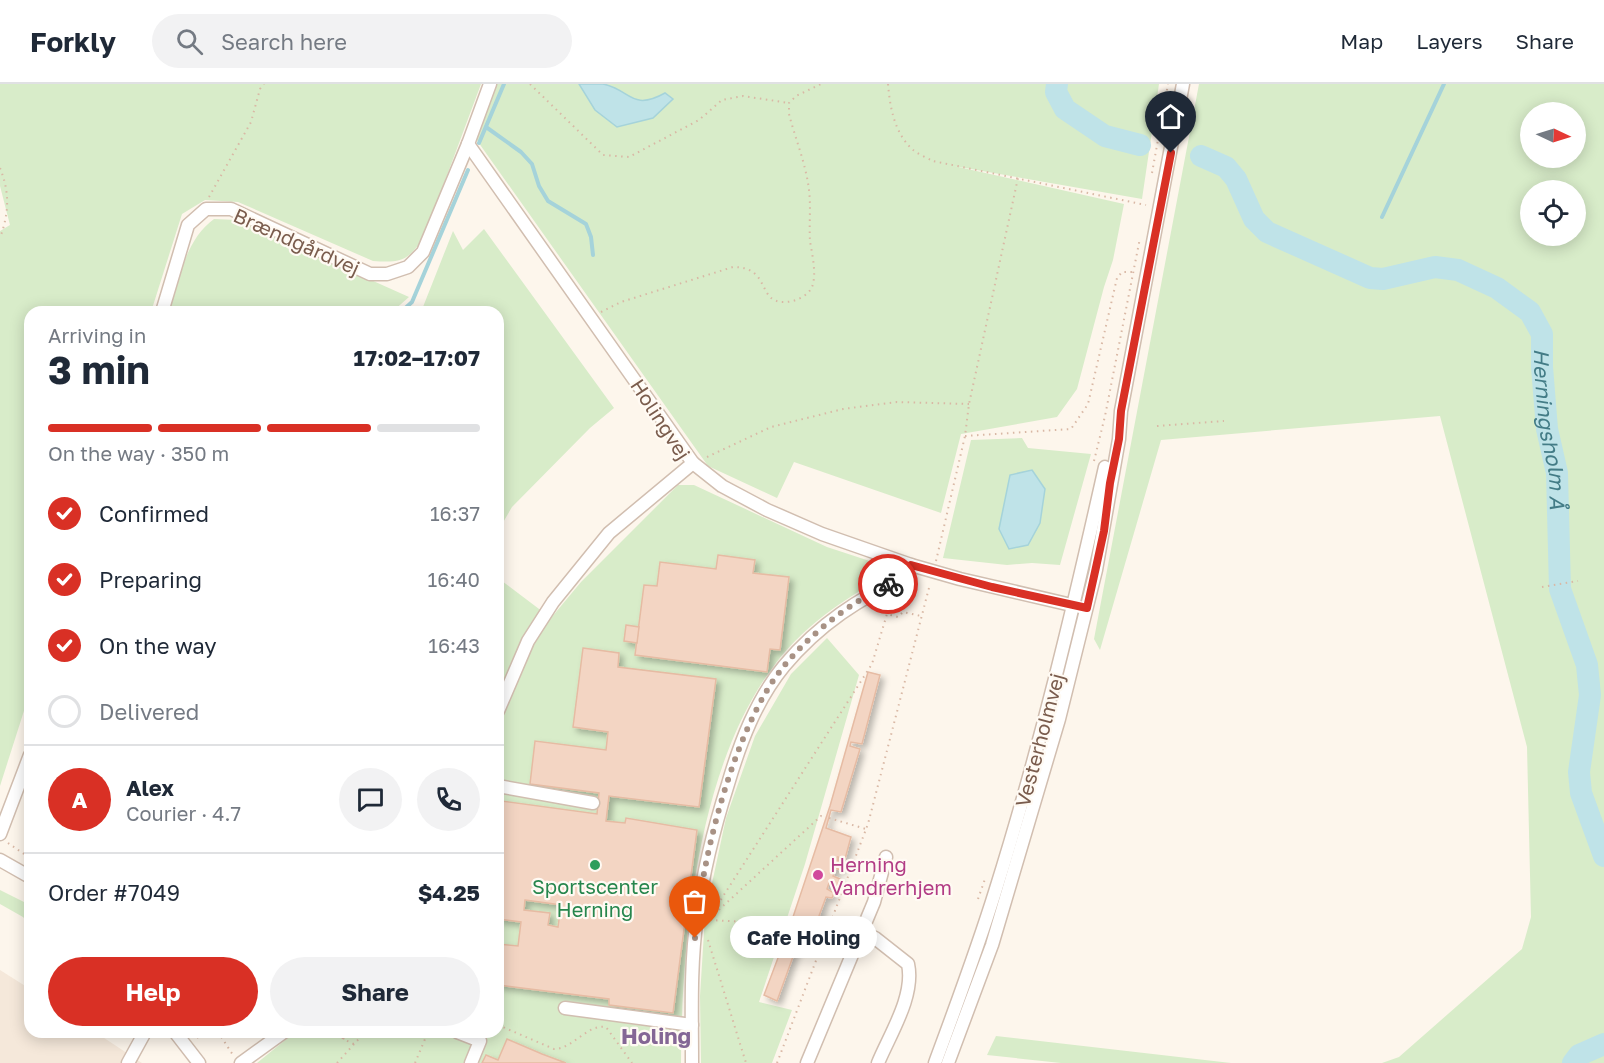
<!DOCTYPE html>
<meta charset="utf-8">
<style>
:root{--surface:#fff;--page:#f2f2f3;--text:#1f2937;--muted:#747a83;--line:#e0e1e3;--accent:#d93025}
body{margin:0;font-family:"Golos Text",sans-serif;background:var(--page);color:var(--text);height:100vh;display:flex;flex-direction:column;font-size:22px;white-space:nowrap}
*{box-sizing:border-box;margin:0}
p{font-size:20px;color:var(--muted)}
.icon{flex:none;width:33px;height:33px;fill:none;stroke:currentColor;stroke-width:2;stroke-linecap:round;stroke-linejoin:round}
.map{position:relative;flex:1;overflow:hidden}
.details{position:absolute;left:24px;top:222px;width:480px;height:732px;display:flex;flex-direction:column;background:var(--surface);border-radius:18px;box-shadow:0 3px 15px #0003}
.details>*{flex:none}
.needle{width:39px;rotate:94deg}
.buttons{position:absolute;left:1520px;top:18px;display:grid;gap:12px}
.buttons a{display:grid;place-items:center;width:66px;height:66px;border-radius:50%;background:var(--surface);box-shadow:0 3px 15px #0003;font-size:30px}
.pin{position:absolute;display:grid;place-items:center;width:51px;height:51px;color:#fff;margin:-62px -26px;border-radius:50% 50% 50% 0;rotate:-45deg;box-shadow:0 0 6px #0007}
.pin .icon{rotate:45deg}
.courier{position:absolute;display:grid;place-items:center;width:60px;height:60px;margin:-30px;border:4px solid #d93025;border-radius:50%;background:#fff;color:#222;box-shadow:0 2px 8px #0007}
.bubble{position:absolute;height:42px;border-radius:21px;background:var(--surface);box-shadow:0 3px 15px #0003;font-size:20px;font-weight:700;line-height:42px;text-align:center}
.head em{font-style:normal;font-weight:700}
.head div{display:flex;flex-direction:column-reverse}
.head{display:flex;align-items:center;justify-content:space-between;height:102px;padding:0 24px}
h1{font-size:39px;font-weight:700;line-height:45px}
.bar{display:grid;grid-template-columns:repeat(4,1fr);gap:9px 6px;align-content:center;height:72px;padding:0 24px}
.bar i{height:8px;border-radius:4px;background:var(--line)}
.bar .current{background:var(--accent)}
.bar p{grid-column:span 4}
.line{display:flex;align-items:center;gap:15px;padding:0 24px;border-top:2px solid var(--line)}
.line div{flex:1}
.round{display:grid;place-items:center;flex:none;width:63px;height:63px;border-radius:32px;background:var(--page)}
ol{padding:0 24px;list-style:none}
li{display:flex;align-items:center;gap:18px;height:66px}
li p{margin-inline-start:auto}
li .icon{padding:6px;border-radius:50%;background:var(--accent);color:#fff;stroke-width:4}
li:last-child{color:var(--muted)}
li i{width:33px;height:33px;border:3px solid var(--line);border-radius:50%}
.cta{display:flex;gap:12px;margin-top:auto;padding:12px 24px}
.cta a{flex:1;height:69px;border-radius:36px;background:var(--accent);color:#fff;font-size:24px;font-weight:700;line-height:69px;text-align:center}
.cta a+a{background:var(--page);color:var(--text)}
header{display:flex;align-items:center;gap:36px;box-sizing:border-box;height:84px;padding:0 30px;background:var(--surface);border-bottom:2px solid var(--line)}
header strong{font-size:28px}
nav{display:flex;gap:33px;margin-inline-start:auto;font-size:21px}
.search{width:420px;height:54px;background:var(--page);display:flex;align-items:center;gap:15px;box-sizing:border-box;padding:0 21px;border-radius:33px;color:var(--muted);font-size:22px}
.map>svg:first-child{display:block}
.residential{fill:#f5e8da}
.green{fill:#d8ecc9;fill-rule:evenodd}
.water{fill:#bfe3e8;stroke:#a5d3da;stroke-width:1.5}
.lines{fill:none;stroke-linecap:round;stroke-linejoin:round}
.stream{stroke:#a5d3da;stroke-width:4}
.river{stroke:#bfe3e8;stroke-width:22}
.building{fill:#f3d5c3;stroke:#e6bba3;stroke-width:1.5;fill-rule:evenodd;filter:url(#shadow)}
.minor-casing{stroke:#d1beb0;stroke-width:15}
.path{stroke:#d9b8a5;stroke-width:2;stroke-dasharray:1.5 4.5;stroke-linecap:butt}
.minor{stroke:#fff;stroke-width:12}
.done{stroke:#a89285;stroke-width:6;stroke-dasharray:0 10.8}
.route{stroke:#d93025;stroke-width:8}
.leisure-dot{fill:#2e9e5b;stroke:#fffaf3;stroke-width:2}
.hotel-dot{fill:#d1479c;stroke:#fffaf3;stroke-width:2}
.labels{text-anchor:middle;dominant-baseline:central;stroke-width:4.5;stroke-linejoin:round;paint-order:stroke}
.street-label{font-size:20px;fill:#7a5c4d;stroke:#fffaf3}
.hotel-label{font-size:20px;fill:#b23c85;stroke:#fffaf3;text-anchor:start}
.leisure-label{font-size:20px;fill:#27864d;stroke:#fffaf3}
.water-label{font-size:21px;font-style:italic;fill:#437c86;stroke:#fffaf3}
.quarter-label{font-size:22px;font-weight:bold;fill:#846695;stroke:#fffaf3}
</style>
<header>
<strong>Forkly</strong>
<div class="search"><svg class="icon" aria-label="search" viewBox="0 0 24 24"><circle cx="10" cy="10" r="6"/><path d="M15 15l6 6"/></svg>Search here</div>
<nav><a>Map</a><a>Layers</a><a>Share</a></nav>
</header>
<div class="map">
<svg width="1604" height="979" viewBox="0 0 1604 979">
<defs>
<filter id="shadow"><feDropShadow dx="4" dy="4" stdDeviation="3" flood-color="#0004"/></filter>
</defs>
<rect width="100%" height="100%" fill="#fdf6ec"/>
<path class="residential" d="M 0,886 L 30,905 L 30,948 L 95,948 L 142,979 L 0,979 Z"/>
<g class="green">
<path d="M 0,0 L 481,0 L 424,153 C 408,177 401,179 373,177 L 238,118 L 205,116 L 182,130 L 151,228 L 30,228 L 30,608 L 0,702 L 0,147 L 10,141 L 0,102 Z"/>
<path d="M 494,0 L 1159,0 L 1142,115 L 954,82 L 1124,120 L 1113,176 L 1104,203 L 1077,305 L 1057,333 L 961,350 L 941,429 L 794,378 L 777,414 L 708,382 L 476,55 Z"/>
<path d="M 1199,0 L 1604,0 L 1604,979 L 1382,979 L 1399,973 L 1522,865 L 1531,833 L 1527,663 L 1440,332 L 1161,356 L 1100,566 L 1094,555 ZM 1530,28 L 1575,28 L 1575,74 L 1530,74 ZM 1530,106 L 1575,106 L 1575,152 L 1530,152 Z"/>
<path d="M 214,135 L 237,136 L 409,213 L 392,228 L 169,228 C 179,196 185,156 214,135 Z"/>
<path d="M 484,145 L 614,324 L 590,344 L 512,423 L 498,447 L 498,228 L 421,228 L 453,147 L 463,166 Z"/>
<path d="M 1022,354 L 1028,364 L 1091,370 L 1060,481 L 1032,479 L 1007,481 L 943,474 L 971,356 Z"/>
<path d="M 678,401 L 694,401 L 827,463 L 897,486 C 852,510 808,537 776,579 C 697,681 682,854 681,979 L 257,979 L 289,953 L 290,948 L 498,948 L 498,494 L 551,534 L 581,498 Z"/>
<path d="M 827,554 L 859,591 L 805,780 L 759,918 L 792,926 L 772,979 L 701,979 L 700,912 L 705,832 L 726,734 L 755,652 L 791,590 Z"/>
<path d="M 0,806 L 30,821 L 30,841 L 23,833 L 0,820 Z"/>
<path d="M 996,952 L 1231,979 L 1061,979 L 987,971 Z"/>
</g>
<g class="water">
<path d="M 579,0 C 587,0 596,0 603,0 C 630,5 631,28 665,9 L 673,15 L 653,34 L 617,43 L 595,26 Z"/>
<path d="M 1032,386 L 1045,405 L 1040,439 L 1028,461 L 1009,465 L 999,445 L 1010,391 Z"/>
</g>
<g class="lines">
<g class="stream">
<path d="M 486,43 L 521,68 L 532,80 L 539,102 L 548,117 L 586,140 L 591,153 L 593,171"/>
<path d="M 479,59 L 504,0"/>
<path d="M 1382,133 L 1444,0"/>
<path d="M 401,228 L 412,218 L 468,86"/>
</g>
<g class="river">
<path d="M 1057,0 L 1056,8 L 1065,25 L 1105,52 L 1140,61"/>
<path id="s1" d="M 1201,72 L 1226,83 L 1236,95 L 1254,135 L 1267,148 L 1370,194 L 1383,195 L 1435,183 L 1458,186 L 1497,204 L 1530,228 L 1542,250 L 1542,283 L 1547,345 L 1557,389 L 1560,505 L 1587,581 L 1590,611 L 1579,688 L 1581,709 L 1604,772"/>
<path d="M 1573,979 L 1579,971 L 1604,960"/>
</g>
</g>
<g class="building">
<path d="M 718,471 L 755,476 L 753,489 L 789,493 L 780,566 L 770,565 L 767,588 L 635,571 L 644,501 L 657,502 L 660,478 L 716,485 Z"/>
<path d="M 626,541 L 639,543 L 637,559 L 624,557 Z"/>
<path d="M 583,564 L 619,569 L 618,583 L 716,595 L 699,723 L 609,712 L 606,737 L 625,739 L 626,734 L 697,746 L 673,929 L 609,921 L 609,915 L 498,901 L 498,860 L 518,862 L 521,838 L 498,835 L 498,720 L 502,720 L 502,717 L 597,730 L 599,709 L 530,700 L 535,657 L 606,666 L 608,648 L 573,643 ZM 525,816 L 561,821 L 558,843 L 548,841 L 550,829 L 524,826 Z"/>
<path d="M 868,588 L 880,591 L 862,660 L 851,658 L 850,662 L 860,665 L 841,728 L 831,726 L 826,744 L 851,753 L 845,775 L 838,773 L 838,779 L 844,780 L 841,786 L 835,784 L 833,792 L 840,795 L 837,802 L 829,799 L 827,805 L 834,809 L 832,814 L 826,813 L 816,840 L 796,835 L 794,839 L 814,846 L 811,852 L 792,846 L 789,853 L 799,856 L 777,917 L 764,911 L 790,842 L 830,722 Z"/>
<path d="M 507,955 L 542,970 L 566,979 L 482,979 L 486,971 L 498,976 Z"/>
</g>
<g class="lines">
<defs>
<g id="minor">
<path d="M 468,60 L 693,379 L 609,449 L 553,518 L 528,557 L 498,627"/>
<path d="M 162,228 L 188,141 L 206,125 L 231,125 L 370,190 L 387,190 L 408,183 L 423,168 L 468,60 L 490,0"/>
<path d="M 693,379 L 722,402 L 767,426 L 822,450 L 911,481 L 960,495 L 1080,523"/>
<path d="M 498,702 L 593,719"/>
<path d="M 0,750 L 30,671"/>
<path d="M 0,776 L 30,793"/>
<path d="M 862,848 L 875,854 L 908,880 C 915,912 890,950 878,979"/>
<path d="M 565,924 L 692,941"/>
<path d="M 175,948 L 199,979"/>
<path d="M 457,948 L 480,957 L 471,979"/>
<path d="M 128,979 L 145,948"/>
<path d="M 241,979 L 284,948"/>
<path d="M 692,979 C 692,931 690,882 697,833 C 703,788 714,744 728,700 C 740,659 756,616 784,582 C 820,539 859,515 908,491 L 911,481"/>
<path d="M 807,979 L 874,818 L 886,773"/>
<path d="M 935,979 C 956,922 977,866 995,808 C 1039,668 1073,526 1105,383"/>
<path d="M 948,979 L 992,861 L 1059,635 L 1096,486 L 1119,355 L 1121,327 L 1183,0"/>
</g>
</defs>
<use href="#minor" class="minor-casing"/>
<g class="path">
<path d="M 530,0 L 603,71 L 629,73 L 699,36 L 722,16 L 743,12 L 789,19"/>
<path d="M 888,0 C 890,23 894,48 912,65 C 918,70 927,74 933,77 L 1146,121"/>
<path d="M 0,84 C 10,109 9,129 0,154"/>
<path d="M 1152,89 L 1168,0"/>
<path d="M 209,113 L 251,38 L 260,5 L 264,0"/>
<path d="M 601,228 L 621,218 L 733,183 C 772,183 756,219 785,218 C 795,218 808,212 812,203 C 817,190 812,170 810,157 C 809,140 811,122 809,106 C 806,80 795,54 789,30 L 789,19 L 796,12 L 821,0"/>
<path d="M 1157,342 L 1224,337"/>
<path d="M 965,352 L 1071,345 L 1088,320 L 1117,194 L 1122,188 L 1133,188"/>
<path d="M 707,373 L 771,343 L 843,325 L 897,318 L 969,320"/>
<path d="M 1094,377 L 1105,332 L 1140,154"/>
<path d="M 936,477 L 965,352 L 969,320 L 1018,94"/>
<path d="M 1542,503 L 1578,497"/>
<path d="M 829,734 L 866,745"/>
<path d="M 8,759 L 30,774"/>
<path d="M 844,801 L 864,808"/>
<path d="M 978,815 L 985,795"/>
<path d="M 711,831 L 872,580 L 887,530 L 898,533 L 903,528 L 921,532"/>
<path d="M 710,834 L 821,732 L 825,733"/>
<path d="M 710,836 L 782,840 L 790,842"/>
<path d="M 812,849 L 824,853"/>
<path d="M 708,856 L 746,979"/>
<path d="M 498,941 L 554,965 C 573,965 587,940 606,943 L 632,979"/>
<path d="M 218,948 L 233,971"/>
<path d="M 340,948 L 343,955 L 354,960"/>
<path d="M 197,954 L 204,948"/>
<path d="M 343,955 L 351,948"/>
<path d="M 337,979 L 365,948"/>
<path d="M 415,979 L 428,948"/>
<path d="M 777,979 L 868,740 L 930,500"/>
</g>
<use href="#minor" class="minor"/>
</g>
<g class="lines">
<path class="done" d="M 695,854 C 701,776 734,643 784,582 C 812,548 849,520 888,500"/>
<path class="route" d="M 888,500 L 908,491 L 911,481 L 992,503 L 1087,524 L 1104,447 L 1110,399 L 1119,355 L 1121,327 L 1171,69"/>
</g>
<circle class="leisure-dot" cx="595" cy="781" r="6"/>
<circle class="hotel-dot" cx="818" cy="791" r="6"/>
<g class="labels">
<g class="street-label">
<text transform="translate(297 157) rotate(24)">Brændgårdvej</text>
<text transform="translate(661 335) rotate(57)">Holingvej</text>
<text transform="translate(1039 656) rotate(-75)">Vesterholmvej</text>
</g>
<g class="hotel-label">
<text x="830" y="780">Herning<tspan x="830" dy="23">Vandrerhjem</tspan></text>
</g>
<g class="leisure-label">
<text x="595" y="802">Sportscenter<tspan x="595" dy="23">Herning</tspan></text>
</g>
<g class="water-label">
<text stroke="none"><textPath href="#s1" startOffset="512">Herningsholm Å</textPath></text>
</g>
<g class="quarter-label">
<text x="656" y="951">Holing</text>
</g>
</g>
</svg>
<div class="buttons">
<a><svg class="needle" viewBox="-14 -14 28 28"><path d="M0-13l5 13h-10z" fill="#e53935"/><path d="M0 13l5-13h-10z" fill="#747a83"/></svg></a>
<a><svg class="icon" aria-label="locate" viewBox="0 0 24 24"><circle cx="12" cy="12" r="6"/><path d="M12 2v4M12 18v4M2 12h4M18 12h4"/></svg></a>
</div>
<div class="pin" style="left:695px;top:854px;background:#ea580c"><svg class="icon" aria-label="bag" viewBox="0 0 24 24"><path d="M5 8h14l-1 12H6zM9 8a3 3 0 0 1 6 0"/></svg></div>
<div class="pin" style="left:1171px;top:69px;background:#1f2937"><svg class="icon" aria-label="home" viewBox="0 0 24 24"><path d="M3 11l9-7 9 7M6 9v11h12V9"/></svg></div>
<div class="courier" style="left:888px;top:500px"><svg class="icon" aria-label="bike" viewBox="0 0 24 24"><circle cx="6" cy="16" r="4"/><circle cx="18" cy="16" r="4"/><path d="M6 16l4-8h5l3 8M10 8l3 8H6M13 5h3"/></svg></div>
<div class="bubble" style="left:730px;top:832px;width:147px">Cafe Holing</div>
<section class="details">
<div class="head"><div><h1>3 min</h1><p>Arriving in</p></div><em>17:02–17:07</em></div>
<div class="bar"><i class="current"></i><i class="current"></i><i class="current"></i><i></i><p>On the way · 350 m</p></div>
<ol>
<li><svg class="icon" aria-label="check" viewBox="0 0 24 24"><path d="M5 12l5 5 9-10"/></svg>Confirmed<p>16:37</p></li>
<li><svg class="icon" aria-label="check" viewBox="0 0 24 24"><path d="M5 12l5 5 9-10"/></svg>Preparing<p>16:40</p></li>
<li><svg class="icon" aria-label="check" viewBox="0 0 24 24"><path d="M5 12l5 5 9-10"/></svg>On the way<p>16:43</p></li>
<li><i></i>Delivered</li>
</ol>
<div class="line" style="height:108px"><b class="round" style="background:var(--accent);color:#fff">A</b><div><b>Alex</b><p>Courier · 4.7</p></div><a class="round"><svg class="icon" aria-label="chat" viewBox="0 0 24 24"><path d="M4 5h16v11H9l-5 4z"/></svg></a><a class="round"><svg class="icon" aria-label="phone" viewBox="0 0 24 24"><path d="M5 4h4l2 5-3 2q2 4 5 5l2-3 5 2v4C11 20 4 13 5 4z"/></svg></a></div>
<div class="line" style="height:78px"><div>Order #7049</div><b>$4.25</b></div>
<div class="cta"><a>Help</a><a>Share</a></div>
</section>
</div>
